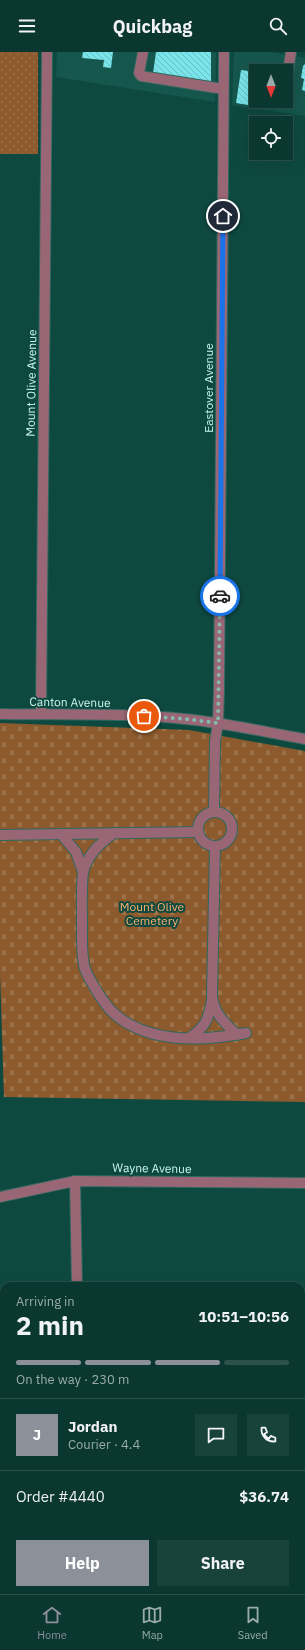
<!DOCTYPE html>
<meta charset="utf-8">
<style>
:root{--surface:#0a3730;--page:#18423c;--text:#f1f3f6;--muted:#99acab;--line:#2a514c;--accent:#8c9099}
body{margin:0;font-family:"IBM Plex Sans",sans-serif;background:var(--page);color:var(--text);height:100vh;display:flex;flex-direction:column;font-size:15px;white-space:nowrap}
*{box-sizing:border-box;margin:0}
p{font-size:13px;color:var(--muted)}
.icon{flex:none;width:22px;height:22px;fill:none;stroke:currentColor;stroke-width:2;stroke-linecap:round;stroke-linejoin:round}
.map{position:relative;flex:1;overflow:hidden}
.panel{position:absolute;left:0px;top:1230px;width:305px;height:312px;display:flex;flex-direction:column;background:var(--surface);border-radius:12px 12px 0 0;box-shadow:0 4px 16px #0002,0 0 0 1px var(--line)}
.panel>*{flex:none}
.needle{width:26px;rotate:180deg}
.controls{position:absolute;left:249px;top:12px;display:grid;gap:8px}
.controls a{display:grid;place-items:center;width:44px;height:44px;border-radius:0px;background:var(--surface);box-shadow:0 4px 16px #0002,0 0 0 1px var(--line);font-size:20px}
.pin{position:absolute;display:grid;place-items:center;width:34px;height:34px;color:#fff;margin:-17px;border:2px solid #fff;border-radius:50%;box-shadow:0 1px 4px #0007}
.courier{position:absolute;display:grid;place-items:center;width:40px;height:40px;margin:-20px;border:3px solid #1a73e8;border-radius:50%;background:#fff;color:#222;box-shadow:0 1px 5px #0007}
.summary em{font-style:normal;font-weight:800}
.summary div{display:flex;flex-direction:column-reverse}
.summary{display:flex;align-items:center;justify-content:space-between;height:68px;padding:0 16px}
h1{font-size:26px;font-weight:800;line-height:30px}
.bar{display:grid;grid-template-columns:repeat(4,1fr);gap:6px 4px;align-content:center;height:48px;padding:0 16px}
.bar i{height:5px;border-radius:3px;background:var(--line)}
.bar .active{background:var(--accent)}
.bar p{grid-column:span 4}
.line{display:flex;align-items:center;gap:10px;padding:0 16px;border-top:1px solid var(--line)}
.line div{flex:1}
.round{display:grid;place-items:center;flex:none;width:42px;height:42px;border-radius:0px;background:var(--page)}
.button{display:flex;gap:8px;margin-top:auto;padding:8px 16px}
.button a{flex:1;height:46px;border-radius:0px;background:var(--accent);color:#fff;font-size:16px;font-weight:800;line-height:46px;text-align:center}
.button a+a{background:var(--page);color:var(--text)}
header{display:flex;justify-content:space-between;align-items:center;height:52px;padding:0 16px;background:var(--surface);font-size:18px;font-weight:800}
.tabs{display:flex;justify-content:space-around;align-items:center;height:56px;border-top:1px solid var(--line);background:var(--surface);font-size:11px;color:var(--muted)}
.tabs a{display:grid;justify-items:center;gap:2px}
.tabs .active{color:var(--accent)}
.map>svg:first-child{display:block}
.built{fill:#16574d;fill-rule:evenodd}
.grass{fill:url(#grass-dots)}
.cemetery{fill:url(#cemetery-stones)}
.building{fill:url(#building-back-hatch)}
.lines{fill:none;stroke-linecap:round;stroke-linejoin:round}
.minor-casing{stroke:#2f685f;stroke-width:12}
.minor{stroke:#996675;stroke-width:10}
.done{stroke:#86b9b0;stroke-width:4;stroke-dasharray:0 7.2}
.route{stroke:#1a73e8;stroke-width:5}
.labels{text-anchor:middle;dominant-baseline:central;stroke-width:4;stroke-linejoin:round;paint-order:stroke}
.street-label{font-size:12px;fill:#c7f6ec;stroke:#0e4940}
.park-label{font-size:12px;fill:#feb16f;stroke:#0e4940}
</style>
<header><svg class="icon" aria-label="menu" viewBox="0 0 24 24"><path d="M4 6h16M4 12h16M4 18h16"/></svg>Quickbag<svg class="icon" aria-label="search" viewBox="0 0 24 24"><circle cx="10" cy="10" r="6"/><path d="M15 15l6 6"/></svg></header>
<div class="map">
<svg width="305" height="1542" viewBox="0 0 305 1542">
<defs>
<pattern id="grass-dots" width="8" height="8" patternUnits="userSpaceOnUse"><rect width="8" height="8" fill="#8c5a2d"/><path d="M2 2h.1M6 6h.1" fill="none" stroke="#9b724c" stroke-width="1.8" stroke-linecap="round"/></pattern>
<pattern id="cemetery-stones" width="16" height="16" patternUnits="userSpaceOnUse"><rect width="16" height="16" fill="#8c5a2d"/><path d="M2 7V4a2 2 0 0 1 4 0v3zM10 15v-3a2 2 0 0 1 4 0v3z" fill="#9b724c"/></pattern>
<pattern id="building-back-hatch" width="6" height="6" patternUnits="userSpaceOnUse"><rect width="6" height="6" fill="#79e5eb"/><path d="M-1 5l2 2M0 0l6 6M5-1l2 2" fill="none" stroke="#6abec2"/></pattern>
</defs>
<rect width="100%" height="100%" fill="#0e4940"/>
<g class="built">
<path d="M 57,0 L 216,0 L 215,50 L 56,25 Z"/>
<path d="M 234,0 L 269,0 L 305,6 L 305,64 L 232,53 ZM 256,19 L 286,19 L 286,49 L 256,49 Z"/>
</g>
<rect class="grass" x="0" y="0" width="38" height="102"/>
<path class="cemetery" d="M 0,671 L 189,678 L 305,699 L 305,1050 L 4,1045 L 0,921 Z"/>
<g class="building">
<path d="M 83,0 L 113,0 L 111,16 L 103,15 L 104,8 L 82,6 Z"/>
<path d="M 156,0 L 211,0 L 211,30 L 153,21 Z"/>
<path d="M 305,12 L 305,39 L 302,38 L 304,27 L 301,26 L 303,14 Z"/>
<path d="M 241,18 L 256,20 L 256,49 L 268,49 L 267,56 L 236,51 Z"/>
</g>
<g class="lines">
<defs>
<g id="minor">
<path d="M 143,0 L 139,21 L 141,24 L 223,37"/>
<path d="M 286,32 L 291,0"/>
<path d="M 0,662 C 61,663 124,661 185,667 C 226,671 265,680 305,687"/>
<path d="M 41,662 L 47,0"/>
<path d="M 214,760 L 215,689 L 218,671 L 219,638 L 224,0"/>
<circle cx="215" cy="777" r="17"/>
<path d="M 114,781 C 99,792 88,802 83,820 C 81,838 82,856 82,874 C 82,888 81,903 85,917 C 88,925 93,933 98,941 C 103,949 109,958 117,964 C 152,992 204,989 246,981"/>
<path d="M 61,782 L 76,800 L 83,820"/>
<path d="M 0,783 L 198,780"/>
<path d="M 215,794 L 212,944 C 214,962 225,971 237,983"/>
<path d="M 189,986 C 206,975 208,968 212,948"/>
<path d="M 75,1129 L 77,1234"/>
<path d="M 0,1145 L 75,1129 L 305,1131"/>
<path d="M 301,1279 L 305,1279"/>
<path d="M 0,1327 L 4,1327"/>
<path d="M 301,1430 L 305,1433"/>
<path d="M 0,1497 L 4,1497"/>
<path d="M 93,1538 L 97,1542"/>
</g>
</defs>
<use href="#minor" class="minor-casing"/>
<use href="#minor" class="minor"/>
</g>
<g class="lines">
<path class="done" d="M 144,664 L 186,667 L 218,671 L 220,544"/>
<path class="route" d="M 220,544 L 223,164"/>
</g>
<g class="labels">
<g class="street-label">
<text transform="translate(31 331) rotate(-89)">Mount Olive Avenue</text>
<text transform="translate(208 336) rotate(-90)">Eastover Avenue</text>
<text transform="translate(70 650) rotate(1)">Canton Avenue</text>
<text transform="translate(152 1116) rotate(1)">Wayne Avenue</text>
</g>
<g class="park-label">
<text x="152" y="854">Mount Olive<tspan x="152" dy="14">Cemetery</tspan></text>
</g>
</g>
</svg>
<div class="controls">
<a><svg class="needle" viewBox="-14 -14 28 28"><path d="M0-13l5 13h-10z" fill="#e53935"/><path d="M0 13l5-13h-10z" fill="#99acab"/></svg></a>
<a><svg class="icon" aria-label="locate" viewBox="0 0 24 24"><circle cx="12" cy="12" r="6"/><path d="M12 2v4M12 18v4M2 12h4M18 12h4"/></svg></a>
</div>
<div class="pin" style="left:144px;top:664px;background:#ea580c"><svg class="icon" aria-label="bag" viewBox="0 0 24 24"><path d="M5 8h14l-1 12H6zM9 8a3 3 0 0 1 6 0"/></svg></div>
<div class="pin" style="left:223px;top:164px;background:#1f2937"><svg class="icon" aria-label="home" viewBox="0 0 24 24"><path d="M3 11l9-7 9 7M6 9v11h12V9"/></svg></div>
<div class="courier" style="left:220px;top:544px"><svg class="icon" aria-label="car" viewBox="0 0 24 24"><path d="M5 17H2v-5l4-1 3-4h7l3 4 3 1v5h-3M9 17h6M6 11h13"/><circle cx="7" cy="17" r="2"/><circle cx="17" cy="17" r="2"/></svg></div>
<section class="panel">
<div class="summary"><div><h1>2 min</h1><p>Arriving in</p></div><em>10:51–10:56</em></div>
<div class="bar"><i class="active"></i><i class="active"></i><i class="active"></i><i></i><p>On the way · 230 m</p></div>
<div class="line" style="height:72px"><b class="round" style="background:var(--accent);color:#fff">J</b><div><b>Jordan</b><p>Courier · 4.4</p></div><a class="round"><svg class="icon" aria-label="chat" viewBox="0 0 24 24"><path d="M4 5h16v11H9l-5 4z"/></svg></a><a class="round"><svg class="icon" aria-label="phone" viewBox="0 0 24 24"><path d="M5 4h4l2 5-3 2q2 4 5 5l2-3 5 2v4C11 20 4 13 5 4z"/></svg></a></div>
<div class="line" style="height:52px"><div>Order #4440</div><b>$36.74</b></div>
<div class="button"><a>Help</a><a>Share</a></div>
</section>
</div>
<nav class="tabs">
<a class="active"><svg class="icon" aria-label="home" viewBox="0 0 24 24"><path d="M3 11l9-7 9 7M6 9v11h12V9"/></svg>Home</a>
<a><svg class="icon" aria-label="map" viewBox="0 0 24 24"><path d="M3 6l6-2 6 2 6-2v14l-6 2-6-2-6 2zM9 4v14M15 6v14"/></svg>Map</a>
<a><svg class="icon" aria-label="saved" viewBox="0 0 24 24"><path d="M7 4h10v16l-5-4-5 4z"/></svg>Saved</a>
</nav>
